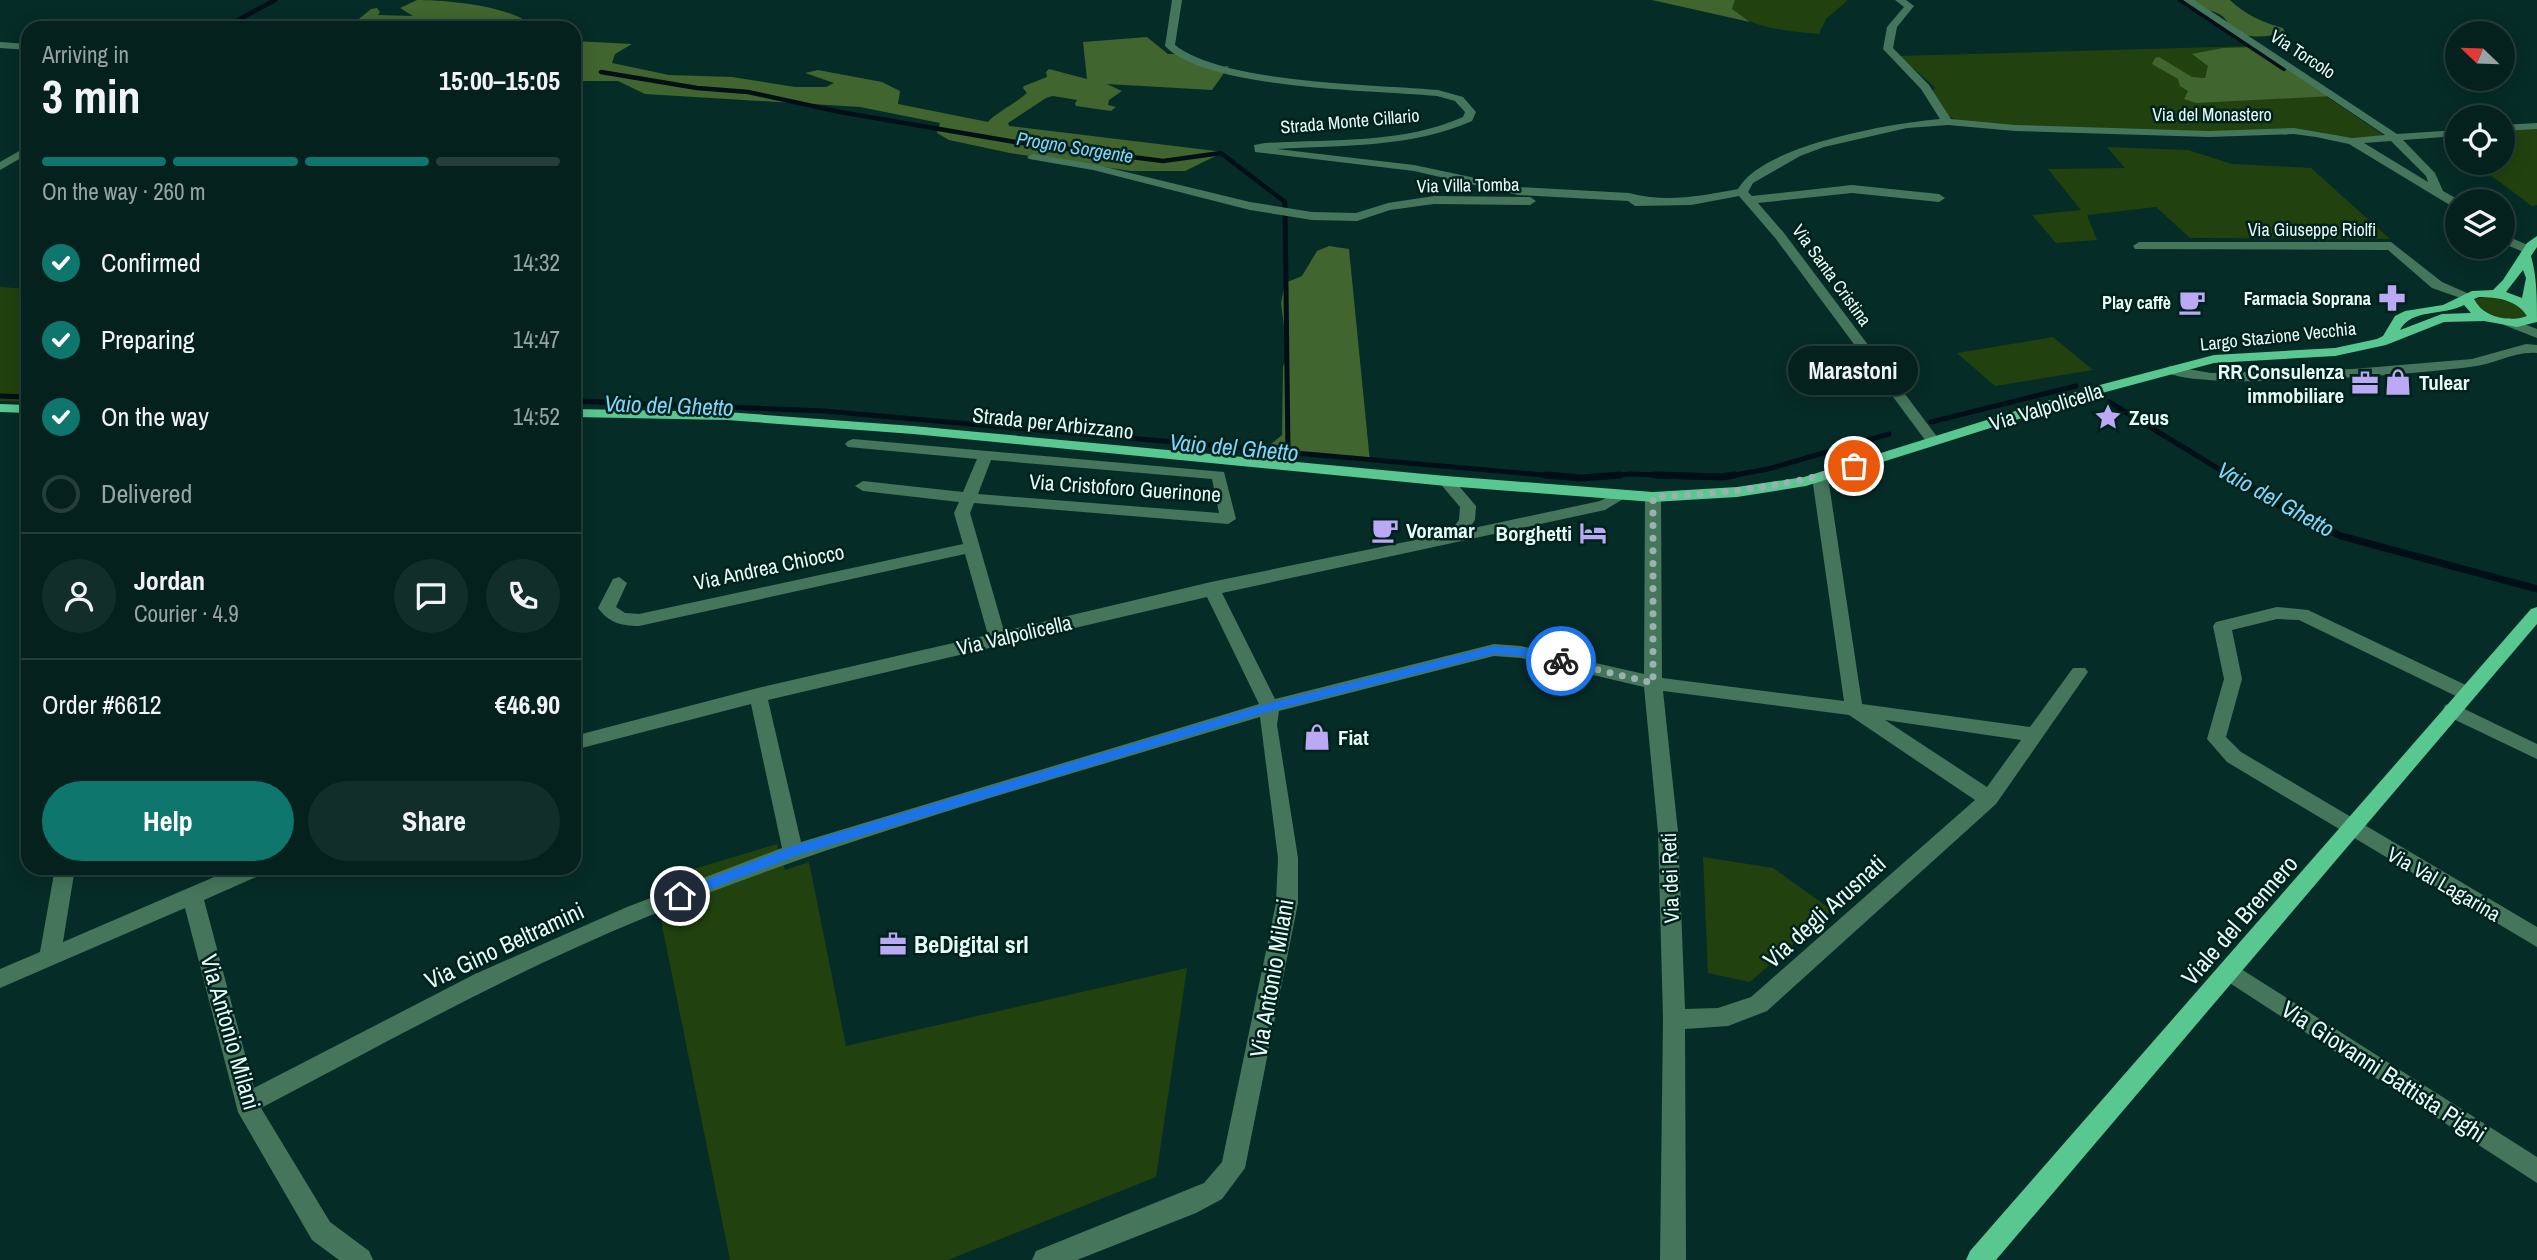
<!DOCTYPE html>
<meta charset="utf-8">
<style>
:root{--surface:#04211d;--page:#122e2a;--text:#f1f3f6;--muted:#97a3a4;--line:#253e3b;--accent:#0f766e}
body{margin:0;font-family:"Archivo Narrow",sans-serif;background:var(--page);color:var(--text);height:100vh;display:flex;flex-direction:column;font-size:26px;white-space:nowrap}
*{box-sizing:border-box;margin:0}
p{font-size:23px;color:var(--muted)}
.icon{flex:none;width:38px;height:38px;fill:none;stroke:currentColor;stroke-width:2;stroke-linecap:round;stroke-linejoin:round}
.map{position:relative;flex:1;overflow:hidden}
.drawer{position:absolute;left:21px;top:21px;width:560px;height:854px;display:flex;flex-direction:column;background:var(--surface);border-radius:21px;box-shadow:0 4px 18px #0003,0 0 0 2px var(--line)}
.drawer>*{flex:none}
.needle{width:46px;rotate:293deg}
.controls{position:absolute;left:2445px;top:21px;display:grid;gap:14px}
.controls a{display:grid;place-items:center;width:70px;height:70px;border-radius:50%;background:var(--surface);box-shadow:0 4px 18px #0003,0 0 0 2px var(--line);font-size:35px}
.pin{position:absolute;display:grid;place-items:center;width:60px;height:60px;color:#fff;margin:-30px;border:4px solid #fff;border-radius:50%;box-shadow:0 2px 7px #0007}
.courier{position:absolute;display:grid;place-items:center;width:70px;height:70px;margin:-35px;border:5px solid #1a73e8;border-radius:50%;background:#fff;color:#222;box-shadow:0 2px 9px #0007}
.bubble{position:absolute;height:49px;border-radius:24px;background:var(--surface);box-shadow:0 4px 18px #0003,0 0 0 2px var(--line);font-size:23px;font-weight:800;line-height:49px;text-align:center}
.headline em{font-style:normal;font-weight:800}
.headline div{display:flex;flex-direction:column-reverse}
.headline{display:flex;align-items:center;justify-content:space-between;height:119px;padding:0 21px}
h1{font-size:46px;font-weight:800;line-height:52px}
.bar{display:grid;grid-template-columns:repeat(4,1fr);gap:10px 7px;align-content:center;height:84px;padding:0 21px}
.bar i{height:9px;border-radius:5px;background:var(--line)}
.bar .selected{background:var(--accent)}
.bar p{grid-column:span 4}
.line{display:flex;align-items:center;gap:18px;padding:0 21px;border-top:2px solid var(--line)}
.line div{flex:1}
.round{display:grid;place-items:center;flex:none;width:74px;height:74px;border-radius:37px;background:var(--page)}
ol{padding:0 21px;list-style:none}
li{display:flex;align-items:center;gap:21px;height:77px}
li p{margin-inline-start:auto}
li .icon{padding:7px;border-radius:50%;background:var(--accent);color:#fff;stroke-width:4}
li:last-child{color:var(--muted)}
li i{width:38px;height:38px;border:4px solid var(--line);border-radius:50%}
.cta{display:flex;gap:14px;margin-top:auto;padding:14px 21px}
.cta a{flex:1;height:80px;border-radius:42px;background:var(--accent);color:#fff;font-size:28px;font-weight:800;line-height:80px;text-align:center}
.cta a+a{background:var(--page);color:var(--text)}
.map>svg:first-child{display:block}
.green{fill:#21420e}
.forest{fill:#40652e}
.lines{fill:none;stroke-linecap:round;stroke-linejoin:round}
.stream-far2{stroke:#000e17;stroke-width:4.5}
.stream-far1{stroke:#000e17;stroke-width:5}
.stream{stroke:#000e17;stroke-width:7}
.minor{fill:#45765b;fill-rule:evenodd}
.major{fill:#59c790;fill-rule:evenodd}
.route{fill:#1a73e8}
.done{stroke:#98b2ae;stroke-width:7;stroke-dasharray:0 12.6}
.labels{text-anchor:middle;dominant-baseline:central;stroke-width:5;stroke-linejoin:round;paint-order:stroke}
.far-street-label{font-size:18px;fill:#e6faf6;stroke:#00221d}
.far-poi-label{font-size:18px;font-weight:bold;fill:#e6faf6;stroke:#00221d;text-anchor:end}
.far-water-label{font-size:19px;font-style:italic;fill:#80d6fb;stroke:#00221d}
.poi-label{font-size:21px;font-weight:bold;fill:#e6faf6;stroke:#00221d;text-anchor:start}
.street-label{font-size:21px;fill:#e6faf6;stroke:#00221d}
.water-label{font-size:23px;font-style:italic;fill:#80d6fb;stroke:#00221d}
.near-street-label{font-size:24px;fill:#e6faf6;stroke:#00221d}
.near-poi-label{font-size:24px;font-weight:bold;fill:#e6faf6;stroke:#00221d;text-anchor:start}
</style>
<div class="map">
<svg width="2537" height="1260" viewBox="0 0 2537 1260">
<rect width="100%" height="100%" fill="#062c27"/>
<g class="green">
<path d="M 1735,0 L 1848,0 L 1826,19 L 1819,34 C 1791,31 1753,30 1732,9 Z"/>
<path d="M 2252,46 L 2386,137 L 2346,138 L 2297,131 L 2218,134 L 2056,130 L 1959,121 L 1948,116 L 1933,91 L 1935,87 L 1899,56 Z"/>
<path d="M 2503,126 L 2537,126 L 2537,205 L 2532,206 L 2474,163 L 2502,163 Z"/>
<path d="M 2107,147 L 2188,150 L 2232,164 L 2311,168 L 2390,239 L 2190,238 L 2156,207 L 2087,215 L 2097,240 L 2056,243 L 2032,215 L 2081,210 L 2048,169 L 2125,168 Z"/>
<path d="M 0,287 L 28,289 L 28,402 L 0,401 Z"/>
<path d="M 2490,296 L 2518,304 L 2530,316 C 2506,324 2490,317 2472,300 Z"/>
<path d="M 2053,337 L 2093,370 L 1995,386 L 1957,353 Z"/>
<path d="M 777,844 L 785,870 L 809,862 L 846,1046 L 1187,968 L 1156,1177 L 948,1260 L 730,1260 L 653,881 Z"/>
<path d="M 1703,857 L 1773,868 L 1832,910 L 1750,982 L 1708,973 Z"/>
</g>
<g class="forest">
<path d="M 417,0 C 445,0 502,5 528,22 L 519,28 L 377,28 L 354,23 L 371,9 L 377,8 L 380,12 L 378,15 L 413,16 L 400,8 Z"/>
<path d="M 1652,0 L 1735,0 L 1732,9 L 1750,22 Z"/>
<path d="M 2187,0 L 2230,0 C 2244,14 2264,23 2283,28 L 2285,33 C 2269,36 2246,41 2232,28 C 2227,22 2225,16 2217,13 C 2205,8 2197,8 2187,0 Z"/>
<path d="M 1147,37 L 1168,54 L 1184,54 C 1194,69 1212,68 1229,66 L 1212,90 L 1107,84 L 1122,91 L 1109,100 L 1108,105 L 1116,107 L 1111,111 L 1076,106 L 1075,104 L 1077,100 L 1053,96 L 1046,98 L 1008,123 L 1009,126 L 1224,152 L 1185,171 L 1131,171 L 1010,153 L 949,140 L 937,133 L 940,123 L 860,107 L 645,94 L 618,81 L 574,81 L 574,41 L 632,44 L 615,54 L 612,63 L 669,75 L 732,77 L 795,87 L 826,87 L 834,83 L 805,73 L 818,70 L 882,82 L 900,91 L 898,104 L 988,122 C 994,114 1016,103 1027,93 L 1023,88 L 1024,86 L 1047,77 L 1046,72 L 1049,69 L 1087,79 L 1083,42 Z"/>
<path d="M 2257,47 L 2334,96 L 2196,103 L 2184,99 L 2188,91 L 2180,86 L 2178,79 L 2152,64 L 2155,58 L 2159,57 L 2192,77 L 2205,78 L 2208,66 L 2192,54 L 2223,48 Z"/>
<path d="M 1329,246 L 1349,249 L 1370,462 L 1263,451 L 1282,435 L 1283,366 L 1288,358 L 1281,303 L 1285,283 L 1302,276 L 1317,251 Z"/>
</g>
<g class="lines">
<g class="stream-far2">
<path d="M 2180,0 L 2284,69"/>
<path d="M 223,28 L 275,0"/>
<path d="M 601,72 L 697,88 L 748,92 L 840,112 L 1015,142 L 1163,161 L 1221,153 L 1285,202 L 1285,209"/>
</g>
<g class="stream-far1">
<path d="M 1285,207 L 1288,453"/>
<path d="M 0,396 L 28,397"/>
<path d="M 574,401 L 824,411 L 1566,477"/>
<path d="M 2109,402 L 2232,477"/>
<path d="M 1931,422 L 2076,386"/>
<path d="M 1599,477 L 1630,474 L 1709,477"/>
<path d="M 1724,477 L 1768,469 L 1889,434"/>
</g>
<g class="stream">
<path d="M 1546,475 L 1582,478 L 1620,475"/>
<path d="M 1655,475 L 1722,477 L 1734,475"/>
<path d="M 2229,475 L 2289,511 L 2341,536 L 2537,589"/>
</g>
<g class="minor">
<path d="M 1172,0 L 1182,0 L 1175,45 C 1225,84 1372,84 1438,90 L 1463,97 L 1476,112 L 1472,121 C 1411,148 1342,145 1277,149 L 1414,165 L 1518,187 L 1629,193 C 1665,203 1701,196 1738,189 C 1762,145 1892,123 1940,119 L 1921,89 L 1883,49 L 1887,27 L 1904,7 L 1895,0 L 1906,0 L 1914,6 L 1897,27 L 1893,48 L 1929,85 L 1951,119 L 2015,125 L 2209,131 L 2294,128 L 2352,138 L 2385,135 L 2183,0 L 2194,0 L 2397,134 L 2457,130 L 2457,136 L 2403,140 L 2435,173 L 2443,191 L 2461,201 L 2457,201 L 2457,208 L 2453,207 L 2349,144 L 2316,137 L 2294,134 L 2209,137 L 2015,131 L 1948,125 L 1907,128 L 1824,147 L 1800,156 L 1753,183 L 1748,192 L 1752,196 L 1852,185 L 1939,194 L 1945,198 L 1939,202 L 1852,193 L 1758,203 L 1784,233 L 1938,438 L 1941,441 L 1933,446 L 1928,444 L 1776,239 L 1739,196 L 1691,205 L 1635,206 L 1628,201 L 1518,195 L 1414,171 L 1255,152 L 1254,145 L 1265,143 C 1330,139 1403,144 1463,117 L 1465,112 L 1455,101 L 1437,96 C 1375,90 1207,90 1165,46 ZM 2391,141 L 2426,176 L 2428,182 L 2364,143 Z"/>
<path d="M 0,42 L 28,44 L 28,50 L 0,48 Z"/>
<path d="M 2537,123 L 2537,129 L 2502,131 L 2502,125 Z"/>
<path d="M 28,146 L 28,154 L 0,170 L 0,162 Z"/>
<path d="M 1033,154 L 1093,164 L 1250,202 L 1312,212 L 1356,213 L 1388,203 L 1434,196 L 1530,197 L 1536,201 L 1530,205 L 1434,204 L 1390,210 L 1357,221 L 1312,220 L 1250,210 L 1093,170 L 1029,159 L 1027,157 Z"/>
<path d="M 2502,234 L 2530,246 L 2532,249 L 2526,253 L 2502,243 Z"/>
<path d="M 2139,242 L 2391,242 L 2442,282 L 2476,297 L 2469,301 L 2432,288 L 2388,250 L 2135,249 L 2133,246 Z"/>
<path d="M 2509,318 L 2537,329 L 2537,338 L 2504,325 L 2504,319 Z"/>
<path d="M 2526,344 L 2537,345 L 2537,353 C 2514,351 2493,365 2470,367 C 2424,373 2190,394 2163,370 L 2170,366 L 2211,373 L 2353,369 L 2472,359 Z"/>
<path d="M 853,439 L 1224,472 L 1236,519 L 1228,524 L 974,503 L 970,513 L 1004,631 L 1211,582 L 1449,533 L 1459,520 L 1460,507 L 1438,481 L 1446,476 L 1452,478 L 1476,506 L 1475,520 L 1469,529 L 1600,501 L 1620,491 L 1628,496 L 1605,510 L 1222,593 L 1275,699 L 1494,644 L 1521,646 L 1644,674 L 1645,497 L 1653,492 L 1661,497 L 1662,678 L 1844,701 L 1812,477 L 1820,472 L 1828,477 L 1862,704 L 2030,727 L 2073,668 L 2085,668 L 2088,672 L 1996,804 L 1767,1011 L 1728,1026 L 1685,1029 L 1686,1260 L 1660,1260 L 1663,1018 L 1658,832 L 1644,687 L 1521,658 L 1494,656 L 1279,711 L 1277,725 L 1298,858 L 1298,903 L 1245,1168 L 1222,1199 L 1196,1213 L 1077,1260 L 1032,1260 L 1036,1251 L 1204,1183 L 1222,1162 L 1276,903 L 1278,858 L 1260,717 C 1053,780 844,837 644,918 C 512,972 387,1042 261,1108 L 330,1222 L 369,1251 L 373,1260 L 339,1260 L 312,1240 L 238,1112 L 185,908 L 0,988 L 0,969 L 40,952 L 55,868 L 75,868 L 63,942 L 235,868 L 266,868 L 263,874 L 204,900 L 254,1088 L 475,974 L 627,907 L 782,848 L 751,704 L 574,750 L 574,736 L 758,688 L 988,635 L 965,554 L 639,626 C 622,626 609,623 598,608 L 613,579 L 619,577 L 627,583 L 616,607 L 625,613 L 639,614 L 963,544 L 954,513 L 959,502 L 863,491 L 855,486 L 863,481 L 963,492 L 977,459 L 848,447 L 845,444 L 848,441 ZM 991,460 L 1212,479 L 1219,513 L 978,494 ZM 1207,597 L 1259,704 L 801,842 L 768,700 ZM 1663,691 L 1849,715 L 1975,800 L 1751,997 L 1718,1008 L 1685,1009 L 1678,832 ZM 1885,720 L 2021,740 L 1987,787 Z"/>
<path d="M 2277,607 L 2308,610 L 2472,688 L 2475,693 L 2472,698 L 2460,698 L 2299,620 L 2277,619 L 2232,630 L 2242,679 L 2226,737 L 2241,752 L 2537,927 L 2537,947 L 2227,762 L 2207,739 L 2224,679 L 2213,626 L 2216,622 Z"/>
<path d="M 2452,703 L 2537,744 L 2537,759 L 2445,715 L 2443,710 L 2445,705 Z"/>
<path d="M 2230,962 L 2537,1157 L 2537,1183 L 2222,978 L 2219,971 L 2222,964 Z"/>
</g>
<g class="major">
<path d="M 2537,236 L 2537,247 L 2531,256 C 2537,277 2537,299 2537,322 L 2517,327 L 2484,321 L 2444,322 L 2386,345 L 2335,356 L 2214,363 L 2102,393 L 1806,486 L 1737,497 L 1653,502 L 1446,486 L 913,434 L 727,420 L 574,417 L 574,409 L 727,412 L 913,426 L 1446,476 L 1653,492 L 1737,487 L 1804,477 L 2092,387 L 2214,355 L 2335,348 L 2377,339 L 2383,336 L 2395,316 L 2405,311 L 2443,305 L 2472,291 L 2493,290 L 2503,280 L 2527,243 ZM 2523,270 L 2526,278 L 2522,298 L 2506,292 ZM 2479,297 C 2497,297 2517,300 2527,316 C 2508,323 2483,317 2474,299 ZM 2464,305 L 2471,313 L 2442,314 L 2400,330 C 2412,308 2444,316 2464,305 Z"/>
<path d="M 0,404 L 28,405 L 28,413 L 0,412 Z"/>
<path d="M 2537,607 L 2537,624 L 1996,1260 L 1966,1260 L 1970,1251 L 2531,609 Z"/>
</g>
</g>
<path class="route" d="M 1494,646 L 1521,648 L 1566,658 L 1567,661 L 1561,665 L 1521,656 L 1494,654 L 1271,711 L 796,856 L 680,901 L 673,896 L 675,892 L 793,846 L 1266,704 Z"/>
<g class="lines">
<path class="done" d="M 1561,661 L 1653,683 L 1653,497 C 1726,493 1784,488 1854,466"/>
</g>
<defs>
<symbol id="pharmacy-bare" viewBox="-9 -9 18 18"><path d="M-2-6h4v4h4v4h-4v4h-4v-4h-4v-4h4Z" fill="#bca9f5" stroke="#00221d" stroke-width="2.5" paint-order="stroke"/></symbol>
<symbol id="cafe-bare" viewBox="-9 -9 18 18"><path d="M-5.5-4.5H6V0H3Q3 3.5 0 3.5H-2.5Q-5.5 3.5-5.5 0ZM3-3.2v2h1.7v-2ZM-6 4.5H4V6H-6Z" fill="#bca9f5" stroke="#00221d" stroke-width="2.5" paint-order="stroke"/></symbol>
<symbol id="shop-bare" viewBox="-9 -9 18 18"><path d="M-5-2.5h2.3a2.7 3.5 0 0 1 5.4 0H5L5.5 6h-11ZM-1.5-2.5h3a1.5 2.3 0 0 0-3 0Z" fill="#bca9f5" stroke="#00221d" stroke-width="2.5" paint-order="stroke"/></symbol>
<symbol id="office-bare" viewBox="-9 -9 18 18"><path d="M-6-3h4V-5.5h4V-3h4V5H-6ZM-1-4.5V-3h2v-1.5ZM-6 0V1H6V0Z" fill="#bca9f5" stroke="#00221d" stroke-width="2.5" paint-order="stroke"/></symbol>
<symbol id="sight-bare" viewBox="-9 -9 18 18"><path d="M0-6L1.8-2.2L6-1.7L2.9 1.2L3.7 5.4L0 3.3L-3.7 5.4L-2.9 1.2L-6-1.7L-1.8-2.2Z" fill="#bca9f5" stroke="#00221d" stroke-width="2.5" paint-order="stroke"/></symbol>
<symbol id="hotel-bare" viewBox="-9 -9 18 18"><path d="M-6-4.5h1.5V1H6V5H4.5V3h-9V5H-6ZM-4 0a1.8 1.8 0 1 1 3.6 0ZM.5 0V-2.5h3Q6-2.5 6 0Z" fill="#bca9f5" stroke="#00221d" stroke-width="2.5" paint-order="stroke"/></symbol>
</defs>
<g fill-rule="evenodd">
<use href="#pharmacy-bare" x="2373" y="279" width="38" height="38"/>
<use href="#cafe-bare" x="2173" y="283" width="38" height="38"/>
<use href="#shop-bare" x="2379" y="363" width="38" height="38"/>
<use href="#office-bare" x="2346" y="364" width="38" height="38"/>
<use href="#sight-bare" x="2089" y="398" width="38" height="38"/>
<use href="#cafe-bare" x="1366" y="511" width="38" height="38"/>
<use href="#hotel-bare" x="1574" y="514" width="38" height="38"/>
<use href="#shop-bare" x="1298" y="718" width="38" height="38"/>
<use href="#office-bare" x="874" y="925" width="38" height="38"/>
</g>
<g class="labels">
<g class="far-street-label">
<text transform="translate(2303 54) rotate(33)">Via Torcolo</text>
<text x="2212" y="114">Via del Monastero</text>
<text transform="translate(1350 121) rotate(-5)">Strada Monte Cillario</text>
<text transform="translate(1468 185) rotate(-1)">Via Villa Tomba</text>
<text x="2312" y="229">Via Giuseppe Riolfi</text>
<text transform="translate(1832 275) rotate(54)">Via Santa Cristina</text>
<text transform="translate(2278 336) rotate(-6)">Largo Stazione Vecchia</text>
</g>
<g class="far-poi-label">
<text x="2371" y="298">Farmacia Soprana</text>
<text x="2171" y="302">Play caffè</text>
</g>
<g class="far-water-label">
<text transform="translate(1075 147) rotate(9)">Progno Sorgente</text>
</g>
<g class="poi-label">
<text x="2344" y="371" text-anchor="end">RR Consulenza<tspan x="2344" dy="24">immobiliare</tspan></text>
<text x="2419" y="382">Tulear</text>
<text x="2129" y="417">Zeus</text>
<text x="1406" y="530">Voramar</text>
<text x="1572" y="533" text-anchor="end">Borghetti</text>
<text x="1338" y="737">Fiat</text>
</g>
<g class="street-label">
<text transform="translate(2046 407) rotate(-17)">Via Valpolicella</text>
<text transform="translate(1053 423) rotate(6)">Strada per Arbizzano</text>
<text transform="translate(1125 488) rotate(4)">Via Cristoforo Guerinone</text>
<text transform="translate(769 567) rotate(-12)">Via Andrea Chiocco</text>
<text transform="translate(1014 635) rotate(-13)">Via Valpolicella</text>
<text transform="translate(1670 878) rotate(-92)">Via dei Reti</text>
<text transform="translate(2444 884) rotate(30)">Via Val Lagarina</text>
</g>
<g class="water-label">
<text transform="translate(669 405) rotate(2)">Vaio del Ghetto</text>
<text transform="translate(1234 447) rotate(5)">Vaio del Ghetto</text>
<text transform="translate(2276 499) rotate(29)">Vaio del Ghetto</text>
</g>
<g class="near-street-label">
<text transform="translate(1824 911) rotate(-42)">Via degli Arusnati</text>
<text transform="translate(2239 920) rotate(-49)">Viale del Brennero</text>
<text transform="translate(504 945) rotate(-25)">Via Gino Beltramini</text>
<text transform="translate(1271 978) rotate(-80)">Via Antonio Milani</text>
<text transform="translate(231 1032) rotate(74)">Via Antonio Milani</text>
<text transform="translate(2384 1071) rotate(33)">Via Giovanni Battista Pighi</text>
</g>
<g class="near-poi-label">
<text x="914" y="944">BeDigital srl</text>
</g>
</g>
</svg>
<div class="controls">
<a><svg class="needle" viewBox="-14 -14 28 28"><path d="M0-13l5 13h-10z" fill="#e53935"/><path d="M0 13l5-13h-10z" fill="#97a3a4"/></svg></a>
<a><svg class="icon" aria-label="locate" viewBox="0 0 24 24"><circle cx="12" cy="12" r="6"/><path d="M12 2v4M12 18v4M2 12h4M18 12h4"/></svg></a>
<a><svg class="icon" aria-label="layers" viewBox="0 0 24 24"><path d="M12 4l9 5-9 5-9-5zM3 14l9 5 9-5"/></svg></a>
</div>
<div class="pin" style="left:1854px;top:466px;background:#ea580c"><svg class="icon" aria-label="bag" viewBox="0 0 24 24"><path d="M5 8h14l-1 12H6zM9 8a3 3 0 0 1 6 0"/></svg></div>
<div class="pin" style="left:680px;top:896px;background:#1f2937"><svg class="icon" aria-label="home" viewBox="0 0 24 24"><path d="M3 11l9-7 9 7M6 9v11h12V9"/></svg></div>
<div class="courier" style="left:1561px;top:661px"><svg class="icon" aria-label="bike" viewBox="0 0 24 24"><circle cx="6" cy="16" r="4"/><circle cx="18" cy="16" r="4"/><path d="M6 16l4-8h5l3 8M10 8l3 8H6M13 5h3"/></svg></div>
<div class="bubble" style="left:1788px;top:346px;width:130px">Marastoni</div>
<section class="drawer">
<div class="headline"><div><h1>3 min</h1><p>Arriving in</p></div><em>15:00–15:05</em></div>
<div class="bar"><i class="selected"></i><i class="selected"></i><i class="selected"></i><i></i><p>On the way · 260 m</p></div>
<ol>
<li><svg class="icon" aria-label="check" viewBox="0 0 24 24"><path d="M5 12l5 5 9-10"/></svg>Confirmed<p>14:32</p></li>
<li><svg class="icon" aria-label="check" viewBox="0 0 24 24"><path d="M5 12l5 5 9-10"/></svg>Preparing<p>14:47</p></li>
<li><svg class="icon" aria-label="check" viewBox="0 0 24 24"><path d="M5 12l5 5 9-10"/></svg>On the way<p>14:52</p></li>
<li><i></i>Delivered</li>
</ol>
<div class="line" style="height:126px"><a class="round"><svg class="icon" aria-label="person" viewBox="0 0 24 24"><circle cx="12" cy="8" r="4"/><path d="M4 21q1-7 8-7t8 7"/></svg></a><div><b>Jordan</b><p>Courier · 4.9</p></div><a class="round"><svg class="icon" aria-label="chat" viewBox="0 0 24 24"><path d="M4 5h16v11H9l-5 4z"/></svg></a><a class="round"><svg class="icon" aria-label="phone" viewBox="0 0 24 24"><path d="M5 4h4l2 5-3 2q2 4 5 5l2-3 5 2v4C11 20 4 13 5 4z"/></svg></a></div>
<div class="line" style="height:91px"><div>Order #6612</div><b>€46.90</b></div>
<div class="cta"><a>Help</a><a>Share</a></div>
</section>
</div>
